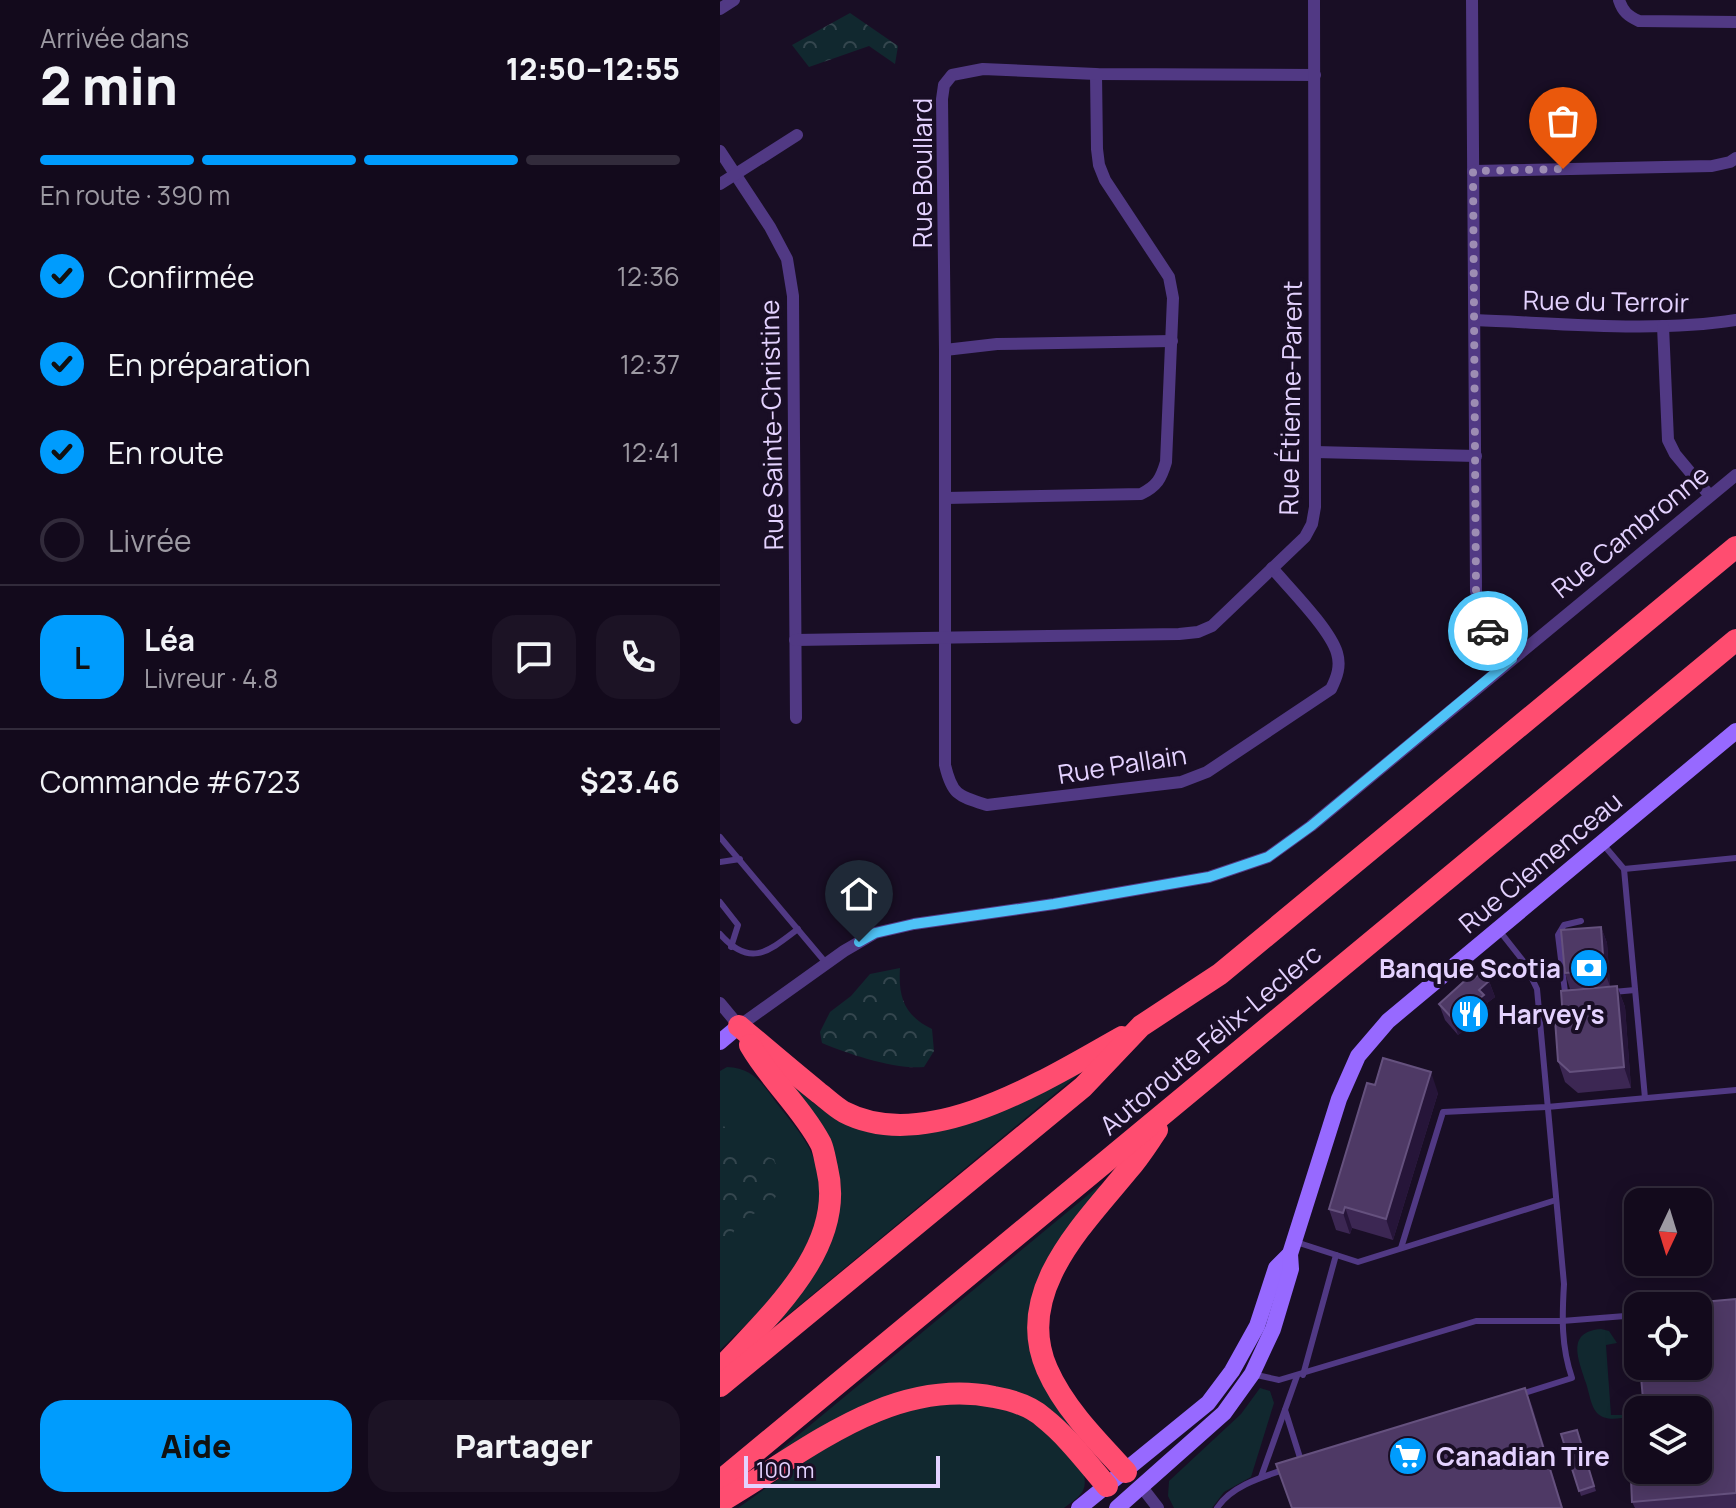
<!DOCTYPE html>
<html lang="fr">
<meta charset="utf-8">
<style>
:root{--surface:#130a1c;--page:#1c1325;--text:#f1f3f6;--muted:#9d9aa3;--line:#322b3b;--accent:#009cfd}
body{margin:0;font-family:Manrope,sans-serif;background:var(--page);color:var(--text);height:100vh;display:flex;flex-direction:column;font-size:30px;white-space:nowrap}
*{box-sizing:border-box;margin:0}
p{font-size:26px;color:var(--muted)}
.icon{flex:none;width:44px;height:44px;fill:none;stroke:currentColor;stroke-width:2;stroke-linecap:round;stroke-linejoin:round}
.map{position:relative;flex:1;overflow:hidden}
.details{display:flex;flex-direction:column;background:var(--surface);width:720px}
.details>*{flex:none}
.needle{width:52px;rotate:184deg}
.buttons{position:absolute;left:904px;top:1188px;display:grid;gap:16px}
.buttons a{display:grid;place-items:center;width:88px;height:88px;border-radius:16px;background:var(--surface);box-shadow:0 4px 20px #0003,0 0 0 2px var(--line);font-size:40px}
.scale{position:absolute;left:24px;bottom:20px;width:196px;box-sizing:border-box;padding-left:8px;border:4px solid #e4d2ff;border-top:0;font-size:22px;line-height:28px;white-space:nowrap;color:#e4d2ff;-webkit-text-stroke:6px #190e25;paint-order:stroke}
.pin{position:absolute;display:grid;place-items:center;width:68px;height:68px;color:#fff;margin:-82px -34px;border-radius:50% 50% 50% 0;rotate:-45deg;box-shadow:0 0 8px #0007}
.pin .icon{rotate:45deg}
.courier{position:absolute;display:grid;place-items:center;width:80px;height:80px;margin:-40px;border:6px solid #4fc3f7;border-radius:50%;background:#fff;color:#222;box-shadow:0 2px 10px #0007}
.head em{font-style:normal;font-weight:800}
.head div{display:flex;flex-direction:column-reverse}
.head{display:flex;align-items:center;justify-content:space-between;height:136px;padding:0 40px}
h1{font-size:52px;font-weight:800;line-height:60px}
.bar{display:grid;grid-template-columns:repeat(4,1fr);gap:12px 8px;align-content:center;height:96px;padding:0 40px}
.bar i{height:10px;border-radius:6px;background:var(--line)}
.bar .on{background:var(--accent)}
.bar p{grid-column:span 4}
.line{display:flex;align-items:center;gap:20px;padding:0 40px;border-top:2px solid var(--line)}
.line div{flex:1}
.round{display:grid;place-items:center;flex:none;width:84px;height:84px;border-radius:24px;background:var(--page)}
ol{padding:0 40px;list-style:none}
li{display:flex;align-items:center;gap:24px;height:88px}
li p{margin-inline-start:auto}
li .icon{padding:8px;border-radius:50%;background:var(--accent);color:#111;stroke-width:4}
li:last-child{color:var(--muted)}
li i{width:44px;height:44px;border:4px solid var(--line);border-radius:50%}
.cta{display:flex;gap:16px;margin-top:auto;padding:16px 40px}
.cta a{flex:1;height:92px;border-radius:24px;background:var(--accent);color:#111;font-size:32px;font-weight:800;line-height:92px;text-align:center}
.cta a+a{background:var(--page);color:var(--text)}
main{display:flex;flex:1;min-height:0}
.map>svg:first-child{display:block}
.grass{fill:#11282f}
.forest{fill:url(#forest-crowns)}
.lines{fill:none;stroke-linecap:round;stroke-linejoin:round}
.lane{stroke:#513984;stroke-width:6}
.street{stroke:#513984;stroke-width:12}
.secondary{stroke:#9769ff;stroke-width:16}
.highway{stroke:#ff4d70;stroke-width:22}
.wall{fill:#3c2753}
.shaded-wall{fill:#261539}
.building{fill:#4e3965;stroke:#65517e;stroke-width:2}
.done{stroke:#9d8db3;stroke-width:8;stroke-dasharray:0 14.4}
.route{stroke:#4fc3f7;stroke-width:10}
.labels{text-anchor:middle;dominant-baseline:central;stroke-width:8;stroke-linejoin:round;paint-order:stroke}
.street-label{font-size:26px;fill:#e4d2ff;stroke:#190e25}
.poi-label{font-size:26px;font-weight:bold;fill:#e4d2ff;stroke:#190e25;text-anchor:start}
</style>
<main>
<section class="details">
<div class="head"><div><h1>2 min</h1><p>Arrivée dans</p></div><em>12:50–12:55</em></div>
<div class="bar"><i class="on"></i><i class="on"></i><i class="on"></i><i></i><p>En route · 390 m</p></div>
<ol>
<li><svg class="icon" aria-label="check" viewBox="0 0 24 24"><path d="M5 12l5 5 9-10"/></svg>Confirmée<p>12:36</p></li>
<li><svg class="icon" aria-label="check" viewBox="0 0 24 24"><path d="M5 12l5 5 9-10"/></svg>En préparation<p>12:37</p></li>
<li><svg class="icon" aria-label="check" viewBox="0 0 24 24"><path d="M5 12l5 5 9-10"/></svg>En route<p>12:41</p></li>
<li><i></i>Livrée</li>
</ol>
<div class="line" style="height:144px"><b class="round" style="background:var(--accent);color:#111">L</b><div><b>Léa</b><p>Livreur · 4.8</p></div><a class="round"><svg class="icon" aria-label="chat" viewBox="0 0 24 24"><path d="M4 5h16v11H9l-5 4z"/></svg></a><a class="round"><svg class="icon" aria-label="phone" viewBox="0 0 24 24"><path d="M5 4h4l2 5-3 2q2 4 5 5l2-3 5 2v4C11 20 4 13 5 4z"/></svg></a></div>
<div class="line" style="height:104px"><div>Commande #6723</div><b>$23.46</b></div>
<div class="cta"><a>Aide</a><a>Partager</a></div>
</section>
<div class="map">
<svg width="1016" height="1508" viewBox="0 0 1016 1508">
<defs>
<pattern id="forest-crowns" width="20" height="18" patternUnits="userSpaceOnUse" patternTransform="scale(2)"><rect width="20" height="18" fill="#11282f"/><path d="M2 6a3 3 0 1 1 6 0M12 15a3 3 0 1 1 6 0" fill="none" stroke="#34464e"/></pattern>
</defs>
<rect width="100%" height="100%" fill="#190e25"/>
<g class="grass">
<path d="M 7,1067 C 37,1068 45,1089 62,1110 C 75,1126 89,1143 95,1162 C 119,1238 49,1303 0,1350 L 0,1071 Z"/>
<path d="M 366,1068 L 51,1329 L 116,1212 L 71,1092 L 76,1087 C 104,1115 122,1124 161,1132 Z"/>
<path d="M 380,1185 L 382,1188 L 312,1317 L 373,1446 L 244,1386 L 47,1461 Z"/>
<path d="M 881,1329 L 889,1331 L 897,1343 L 886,1345 L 891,1415 L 902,1415 L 902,1418 C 893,1419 884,1420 877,1413 C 871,1407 869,1392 866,1383 C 859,1360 845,1332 881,1329 Z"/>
<path d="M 540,1388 L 550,1391 L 554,1403 L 531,1477 L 504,1492 L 492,1508 L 454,1508 L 448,1496 L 449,1481 L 521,1414 Z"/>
<path d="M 225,1403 L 285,1406 L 319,1422 L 364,1475 C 368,1493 357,1498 344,1508 L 18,1508 C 82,1462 145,1416 225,1403 Z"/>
</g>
<g class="forest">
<path d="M 130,13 L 178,46 L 175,64 L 149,46 L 89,67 L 72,45 Z"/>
<path d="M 180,968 C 178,998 185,1016 212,1029 L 214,1051 L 204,1067 C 176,1070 128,1054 102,1043 L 100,1032 L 110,1012 L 131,996 L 150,974 Z"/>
<path d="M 4,1126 L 20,1148 L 54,1159 C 76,1222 17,1201 11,1241 C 10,1247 11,1255 12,1261 L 0,1265 L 0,1128 Z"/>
</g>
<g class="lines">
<g class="lane">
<path d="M 0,837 L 106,963"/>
<path d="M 882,843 L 904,869 L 925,1098"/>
<path d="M 0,862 L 20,859"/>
<path d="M 904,869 L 1016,858"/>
<path d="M 0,902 L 18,925 L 11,947"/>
<path d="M 778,929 L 804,962 L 817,989 L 844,1284 C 842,1317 841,1346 852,1378 L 801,1394"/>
<path d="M 0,934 C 30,968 48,952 78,929"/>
<path d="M 893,992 L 915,990"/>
<path d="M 850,995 L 845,992 L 838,935 L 844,925 L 861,921"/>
<path d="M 576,1242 L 638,1262 L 836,1200"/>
<path d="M 681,1248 L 723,1112 L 827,1107 L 1016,1090"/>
<path d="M 532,1374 L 559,1380 L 756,1321 L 842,1321 L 918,1315"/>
<path d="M 583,1375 L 616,1255"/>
<path d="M 565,1410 L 582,1464"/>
<path d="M 541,1477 L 577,1376"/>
<path d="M 497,1508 C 511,1486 542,1477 566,1469"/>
</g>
<g class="street">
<path d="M 752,0 L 756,591 C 762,623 771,635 792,659"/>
<path d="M 899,0 C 903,12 908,16 919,21 L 1016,22"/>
<path d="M 0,9 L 14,0"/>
<path d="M 0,151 L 50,227 L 67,259 L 73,296 L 76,718"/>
<path d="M 753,171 L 992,166 L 1010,162 L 1016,158"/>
<path d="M 0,184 L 77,135"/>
<path d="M 755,320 C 837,323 935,333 1016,320"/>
<path d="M 943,326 L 948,440 L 955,454 L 990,496"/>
<path d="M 225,350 L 277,344 L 452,341"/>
<path d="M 595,452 L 756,456"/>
<path d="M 226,498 L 421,494 C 437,486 441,479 446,462 L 453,298 L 449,277 L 385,180 L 379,165 L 377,149 L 376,74"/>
<path d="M 552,568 C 569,588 610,629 617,653 C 621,666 617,677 611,689 L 487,772 L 461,782 L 267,805 C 238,796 232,795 225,765 L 225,350 L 222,99 L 224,85 L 232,75 L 263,69 L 376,74 L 595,75"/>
<path d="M 75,640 L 459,634 L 478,632 L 492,626 L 585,537 L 592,524 L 595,507 L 594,0"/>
<path d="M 0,1003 L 19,1026 L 124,951 L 155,933 L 194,924 L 334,904 L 489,877 L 548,857 L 591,826 L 1016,475"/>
<path d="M 421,1486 L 438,1508"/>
</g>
<g class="secondary">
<path d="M 0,1042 L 19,1026"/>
<path d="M 359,1508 L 488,1403 L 512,1371 L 537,1326 L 556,1268 L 570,1254"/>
<path d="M 397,1508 L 504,1413 L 532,1374 L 553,1329 L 571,1269 L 570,1254 L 619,1099 L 638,1056 L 668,1021 L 1016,731"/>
</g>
<g class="highway">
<path d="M 19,1026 C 46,1049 72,1071 99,1093 C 107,1099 115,1107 124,1112 C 208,1156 330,1077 402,1037"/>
<path d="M 0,1369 C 48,1316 127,1248 107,1168 C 105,1160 104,1151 101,1144 C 82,1108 50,1080 30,1045"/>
<path d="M 0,1386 L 363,1087 L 421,1026 L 500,974 L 1016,547"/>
<path d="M 406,1472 C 377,1441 344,1408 327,1369 C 293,1292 364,1224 408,1170 C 419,1158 428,1143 437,1130"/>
<path d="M 0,1481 L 1016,640"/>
<path d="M 0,1502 C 83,1454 170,1376 274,1397 C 291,1400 311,1406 324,1418 C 348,1437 367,1463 387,1486"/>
</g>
</g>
<g class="wall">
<path d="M 881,927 L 887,943 L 890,986 L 850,989 L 845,973 Z"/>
<path d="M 752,980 L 769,981 L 775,997 L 767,1003 L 770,1011 L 738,1035 L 725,1020 L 719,1004 Z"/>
<path d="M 897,986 L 905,1007 L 911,1088 L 858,1093 L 845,1082 L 838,1061 L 843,1018 Z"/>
<path d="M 655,1085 L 718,1093 L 673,1240 L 632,1228 L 630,1234 L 616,1230 L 609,1209 Z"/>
<path d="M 1016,1299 L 1016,1508 L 915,1508 L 912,1502 L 930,1478 Z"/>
<path d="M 857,1430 L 876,1491 L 861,1496 L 841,1434 Z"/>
</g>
<g class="shaded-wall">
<path d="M 881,927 L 887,943 L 890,986 L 884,970 Z"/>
<path d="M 769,981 L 775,997 L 767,1003 L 770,1011 L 738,1035 L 733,1019 L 759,990 Z"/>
<path d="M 897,986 L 905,1007 L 911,1088 L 904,1067 Z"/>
<path d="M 711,1072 L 718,1093 L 673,1240 L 666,1219 Z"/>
<path d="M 625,1207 L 632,1228 L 630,1234 L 623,1213 Z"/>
<path d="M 805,1388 L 813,1408 L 843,1508 L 842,1508 Z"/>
</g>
<g class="building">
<path d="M 881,927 L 884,970 L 845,973 L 841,930 Z"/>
<path d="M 762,972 L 769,981 L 759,990 L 764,995 L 733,1019 L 719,1004 L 749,977 L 752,980 Z"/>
<path d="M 897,986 L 904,1067 L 850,1072 L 838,1061 L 835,1019 L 843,1018 L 841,991 Z"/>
<path d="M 663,1058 L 711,1072 L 666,1219 L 625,1207 L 623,1213 L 609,1209 L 647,1083 L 655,1085 Z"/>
<path d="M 1016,1299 L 1016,1493 L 912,1502 L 911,1480 L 930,1478 L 930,1470 L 978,1470 L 978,1410 L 924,1410 L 920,1366 L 978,1366 L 978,1306 L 937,1306 Z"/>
<path d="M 915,1308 L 918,1308 L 918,1339 Z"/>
<path d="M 805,1388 L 842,1508 L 572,1508 L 556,1464 Z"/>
<path d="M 857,1430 L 874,1486 L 859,1491 L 841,1434 Z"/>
</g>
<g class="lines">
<path class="done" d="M 768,631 L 760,616 L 756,591 L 753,171 L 843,169"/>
<path class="route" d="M 139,942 L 155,933 L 194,924 L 334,904 L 489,877 L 548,857 L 591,826 L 792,659 L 768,631"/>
</g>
<defs>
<symbol id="bank-disc" viewBox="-11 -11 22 22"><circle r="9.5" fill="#009cfd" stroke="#190e25"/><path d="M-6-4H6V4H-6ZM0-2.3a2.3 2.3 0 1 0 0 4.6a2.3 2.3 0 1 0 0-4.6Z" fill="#fff"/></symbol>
<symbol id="restaurant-disc" viewBox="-11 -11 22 22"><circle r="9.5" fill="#009cfd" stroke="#190e25"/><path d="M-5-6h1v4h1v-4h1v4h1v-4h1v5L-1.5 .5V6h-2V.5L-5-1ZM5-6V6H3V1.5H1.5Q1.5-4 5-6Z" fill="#fff"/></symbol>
<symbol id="supermarket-disc" viewBox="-11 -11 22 22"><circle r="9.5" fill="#009cfd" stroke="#190e25"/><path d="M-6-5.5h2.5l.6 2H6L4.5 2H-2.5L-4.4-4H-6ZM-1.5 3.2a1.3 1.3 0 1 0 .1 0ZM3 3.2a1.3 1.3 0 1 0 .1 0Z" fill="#fff"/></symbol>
</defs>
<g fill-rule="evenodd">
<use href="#bank-disc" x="847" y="946" width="44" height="44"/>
<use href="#restaurant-disc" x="728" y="992" width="44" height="44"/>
<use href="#supermarket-disc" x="666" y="1434" width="44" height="44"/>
</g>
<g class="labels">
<g class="street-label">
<text transform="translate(202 173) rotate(-90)">Rue Boullard</text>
<text transform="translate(886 301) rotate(1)">Rue du Terroir</text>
<text transform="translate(570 398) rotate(-89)">Rue Étienne-Parent</text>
<text transform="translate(51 425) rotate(-91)">Rue Sainte-Christine</text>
<text transform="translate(910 531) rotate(-39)">Rue Cambronne</text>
<text transform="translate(402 764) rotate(-9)">Rue Pallain</text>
<text transform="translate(820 862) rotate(-40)">Rue Clemenceau</text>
<text transform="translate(490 1039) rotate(-40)">Autoroute Félix-Leclerc</text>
</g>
<g class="poi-label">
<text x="841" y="968" text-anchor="end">Banque Scotia</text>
<text x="778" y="1014">Harvey's</text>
<text x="716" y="1456">Canadian Tire</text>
</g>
</g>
</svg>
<div class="buttons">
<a><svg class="needle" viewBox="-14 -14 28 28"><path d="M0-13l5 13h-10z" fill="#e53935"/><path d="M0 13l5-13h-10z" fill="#9d9aa3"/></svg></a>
<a><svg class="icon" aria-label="locate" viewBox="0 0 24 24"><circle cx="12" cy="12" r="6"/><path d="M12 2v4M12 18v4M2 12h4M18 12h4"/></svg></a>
<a><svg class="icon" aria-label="layers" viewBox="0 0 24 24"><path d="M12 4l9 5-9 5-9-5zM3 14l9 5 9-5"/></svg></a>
</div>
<div class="scale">100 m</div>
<div class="pin" style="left:843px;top:169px;background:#ea580c"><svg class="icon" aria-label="bag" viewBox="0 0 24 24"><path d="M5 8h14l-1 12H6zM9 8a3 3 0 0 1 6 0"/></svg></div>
<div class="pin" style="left:139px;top:942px;background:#1f2937"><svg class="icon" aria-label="home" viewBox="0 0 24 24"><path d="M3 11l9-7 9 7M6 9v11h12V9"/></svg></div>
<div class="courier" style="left:768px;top:631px"><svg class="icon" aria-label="car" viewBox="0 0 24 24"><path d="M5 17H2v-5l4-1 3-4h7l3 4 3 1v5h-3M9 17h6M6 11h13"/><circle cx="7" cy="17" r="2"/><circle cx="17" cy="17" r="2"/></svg></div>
</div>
</main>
